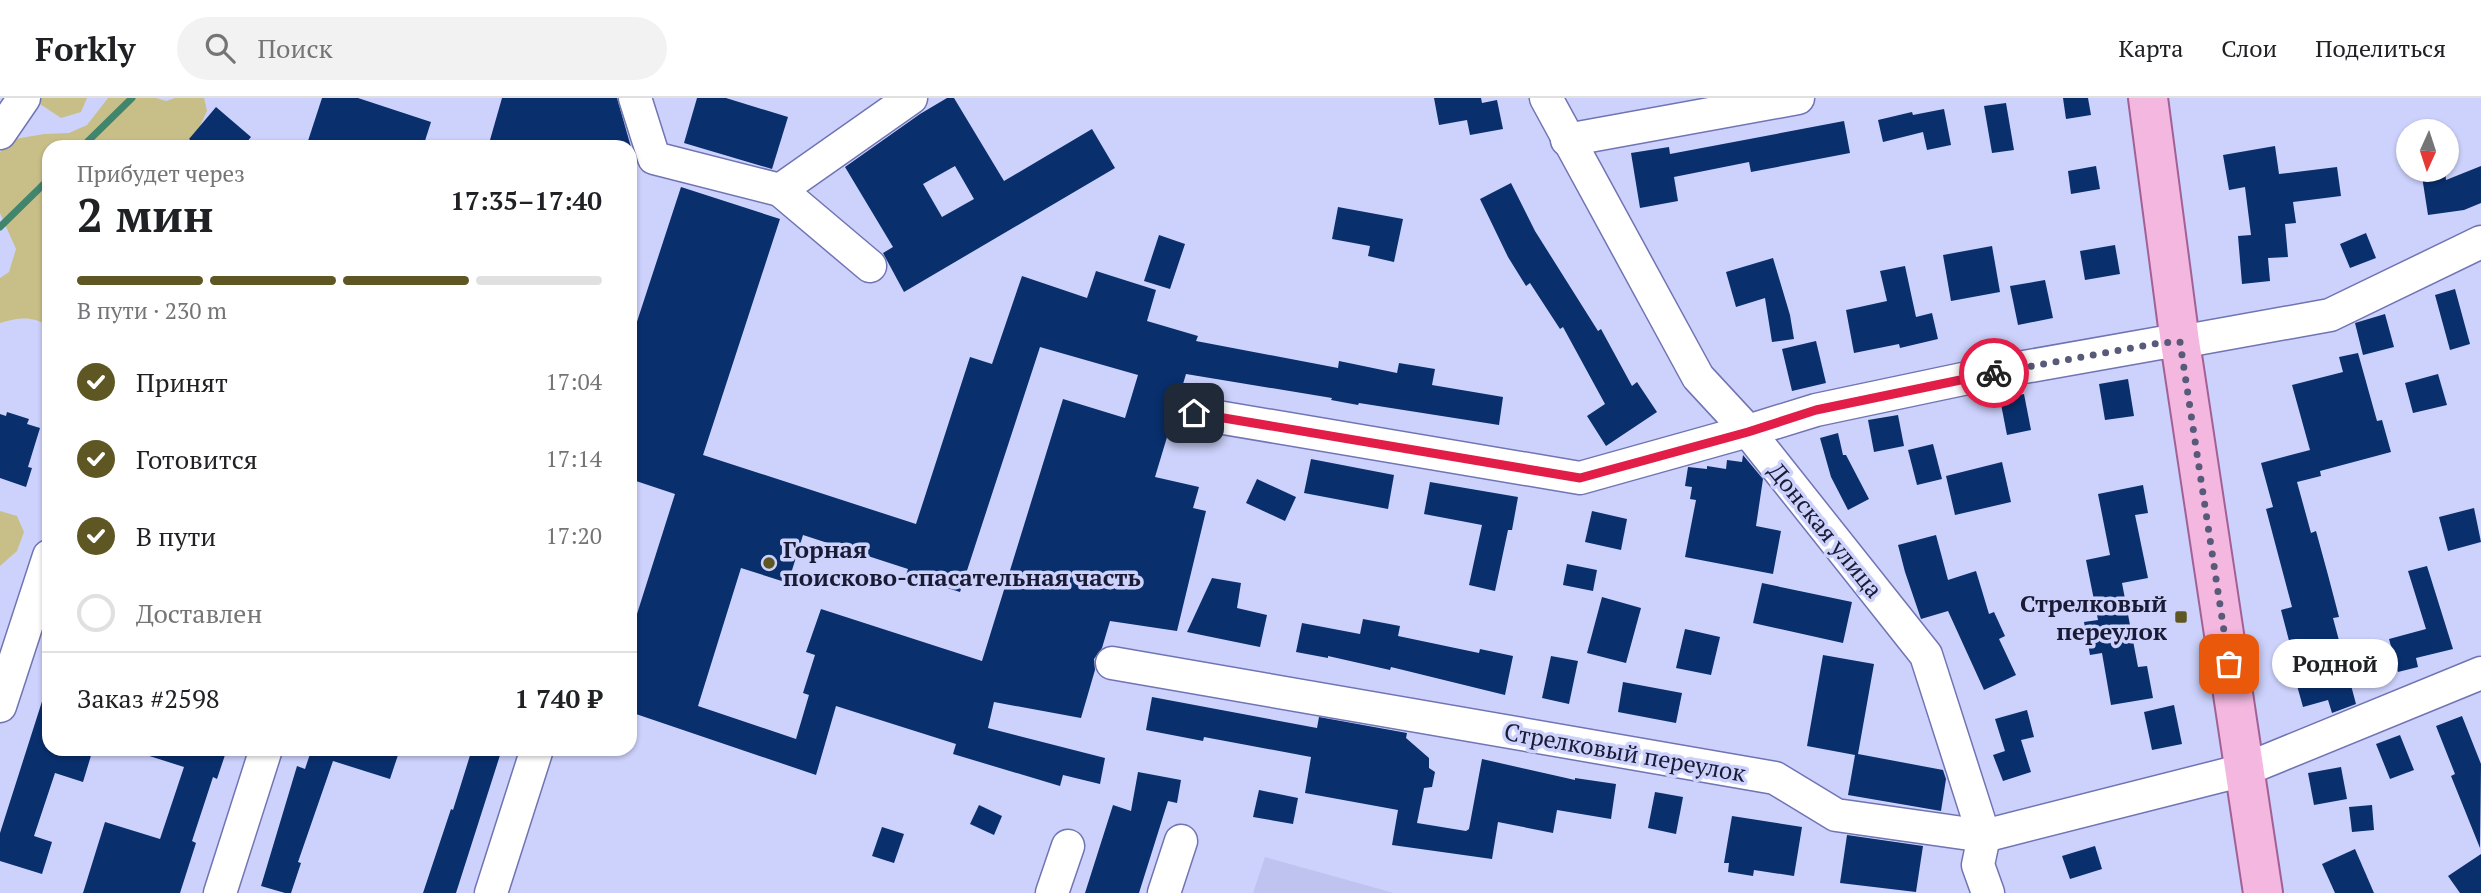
<!DOCTYPE html>
<html lang="ru">
<meta charset="utf-8">
<style>
:root{--surface:#fff;--page:#f2f2f2;--text:#202124;--muted:#757577;--line:#e0e0e0;--accent:#5f5723}
body{margin:0;font-family:"PT Serif",serif;background:var(--page);color:var(--text);height:100vh;display:flex;flex-direction:column;font-size:26px;white-space:nowrap}
*{box-sizing:border-box;margin:0}
p{font-size:23px;color:var(--muted)}
.icon{flex:none;width:38px;height:38px;fill:none;stroke:currentColor;stroke-width:2;stroke-linecap:round;stroke-linejoin:round}
.map{position:relative;flex:1;overflow:hidden}
.details{position:absolute;left:42px;top:42px;width:595px;height:616px;display:flex;flex-direction:column;background:var(--surface);border-radius:21px;box-shadow:0 2px 5px #0004}
.details>*{flex:none}
.needle{width:46px;rotate:183deg}
.fabs{position:absolute;left:2396px;top:21px;display:grid;gap:14px}
.fabs a{display:grid;place-items:center;width:63px;height:63px;border-radius:50%;background:var(--surface);box-shadow:0 2px 5px #0004;font-size:35px}
.pin{position:absolute;display:grid;place-items:center;width:60px;height:60px;color:#fff;margin:-30px;border-radius:14px;box-shadow:0 4px 10px #0006}
.courier{position:absolute;display:grid;place-items:center;width:70px;height:70px;margin:-35px;border:5px solid #e11d48;border-radius:50%;background:#fff;color:#222;box-shadow:0 2px 9px #0007}
.bubble{position:absolute;height:49px;border-radius:24px;background:var(--surface);box-shadow:0 2px 5px #0004;font-size:23px;font-weight:700;line-height:49px;text-align:center}
.headline em{font-style:normal;font-weight:700}
.headline div{display:flex;flex-direction:column-reverse}
.headline{display:flex;align-items:center;justify-content:space-between;height:119px;padding:0 35px}
h1{font-size:46px;font-weight:700;line-height:52px}
.bar{display:grid;grid-template-columns:repeat(4,1fr);gap:10px 7px;align-content:center;height:84px;padding:0 35px}
.bar i{height:9px;border-radius:5px;background:var(--line)}
.bar .active{background:var(--accent)}
.bar p{grid-column:span 4}
.line{display:flex;align-items:center;gap:18px;padding:0 35px;border-top:2px solid var(--line)}
.line div{flex:1}
ol{padding:0 35px;list-style:none}
li{display:flex;align-items:center;gap:21px;height:77px}
li p{margin-inline-start:auto}
li .icon{padding:7px;border-radius:50%;background:var(--accent);color:#fff;stroke-width:4}
li:last-child{color:var(--muted)}
li i{width:38px;height:38px;border:4px solid var(--line);border-radius:50%}
header{display:flex;align-items:center;gap:42px;box-sizing:border-box;height:98px;padding:0 35px;background:var(--surface);border-bottom:2px solid var(--line)}
header strong{font-size:33px}
nav{display:flex;gap:38px;margin-inline-start:auto;font-size:24px}
.search{width:490px;height:63px;background:var(--page);display:flex;align-items:center;gap:18px;box-sizing:border-box;padding:0 24px;border-radius:38px;color:var(--muted);font-size:26px}
.map>svg:first-child{display:block}
.built{fill:#bec3f0}
.green{fill:#c8bf88}
.lines{fill:none;stroke-linecap:round;stroke-linejoin:round}
.stream{stroke:#42856d;stroke-width:7}
.building{fill:#092f6d;fill-rule:evenodd}
.minor-casing{stroke:#7074b3;stroke-width:35}
.major-casing{stroke:#a26196;stroke-width:42}
.minor{stroke:#fff;stroke-width:32}
.major{stroke:#f3b7e0;stroke-width:38}
.done{stroke:#585a7a;stroke-width:7;stroke-dasharray:0 12.6}
.route{stroke:#e11d48;stroke-width:9}
.poi-dot{fill:#5f5723;stroke:#cdd2fc;stroke-width:2.5}
.labels{text-anchor:middle;dominant-baseline:central;stroke-width:7;stroke-linejoin:round;paint-order:stroke}
.street-label{font-size:24px;fill:#191a34;stroke:#cdd2fc}
.poi-label{font-size:24px;font-weight:bold;fill:#191a34;stroke:#cdd2fc;text-anchor:start}
</style>
<header>
<strong>Forkly</strong>
<div class="search"><svg class="icon" aria-label="search" viewBox="0 0 24 24"><circle cx="10" cy="10" r="6"/><path d="M15 15l6 6"/></svg>Поиск</div>
<nav><a>Карта</a><a>Слои</a><a>Поделиться</a></nav>
</header>
<div class="map">
<svg width="2481" height="795" viewBox="0 0 2481 795">
<rect width="100%" height="100%" fill="#cdd2fc"/>
<path class="built" d="M 1265,759 L 1394,795 L 1253,795 Z"/>
<g class="green">
<path d="M 40,0 L 87,0 L 81,14 L 61,20 L 40,6 Z"/>
<path d="M 108,0 L 156,0 L 166,3 L 175,0 L 204,0 L 207,13 L 190,49 L 49,49 L 49,229 C 32,217 18,220 0,225 L 0,180 L 9,174 L 16,151 L 0,115 L 0,54 L 15,41 L 44,36 L 69,35 L 87,27 Z"/>
<path d="M 0,413 L 17,418 L 24,434 L 17,453 L 0,468 Z"/>
</g>
<g class="lines">
<g class="stream">
<path d="M 82,49 L 132,0"/>
<path d="M 0,129 L 49,81"/>
</g>
</g>
<g class="building">
<path d="M 322,0 L 358,0 L 431,24 L 423,49 L 306,49 Z"/>
<path d="M 502,0 L 617,0 L 631,49 L 488,49 Z"/>
<path d="M 697,0 L 726,0 L 788,19 L 772,71 L 684,45 Z"/>
<path d="M 947,0 L 954,0 L 1004,83 L 1092,31 L 1115,70 L 904,194 L 883,155 L 893,149 L 845,69 L 920,16 ZM 955,68 L 974,101 L 942,119 L 923,86 Z"/>
<path d="M 1434,0 L 1481,0 L 1482,5 L 1497,2 L 1503,31 L 1470,37 L 1467,22 L 1439,27 Z"/>
<path d="M 2063,0 L 2088,0 L 2091,17 L 2066,21 Z"/>
<path d="M 2006,5 L 2014,52 L 1992,55 L 1984,8 Z"/>
<path d="M 216,9 L 251,39 L 243,49 L 199,49 L 189,41 Z"/>
<path d="M 1944,11 L 1951,47 L 1927,52 L 1923,34 L 1883,44 L 1878,22 L 1912,14 L 1913,17 Z"/>
<path d="M 1844,23 L 1850,55 L 1751,74 L 1749,64 L 1674,79 L 1678,103 L 1640,110 L 1631,55 L 1669,49 L 1670,56 Z"/>
<path d="M 2275,48 L 2279,76 L 2337,69 L 2341,98 L 2293,104 L 2296,125 L 2285,126 L 2288,159 L 2268,160 L 2270,183 L 2242,186 L 2238,138 L 2251,137 L 2245,89 L 2229,92 L 2223,57 Z"/>
<path d="M 2096,68 L 2100,91 L 2071,96 L 2068,73 Z"/>
<path d="M 2481,68 L 2481,105 L 2464,112 L 2428,117 L 2421,72 L 2445,72 L 2446,82 Z"/>
<path d="M 1511,85 L 1535,133 L 1598,233 L 1601,231 L 1632,288 L 1637,284 L 1657,314 L 1606,348 L 1587,318 L 1605,306 L 1563,229 L 1560,231 L 1530,185 L 1526,188 L 1508,159 L 1480,101 Z"/>
<path d="M 681,89 L 780,121 L 703,357 L 916,426 L 970,259 L 992,266 L 1022,178 L 1087,200 L 1096,173 L 1156,192 L 1147,223 L 1198,238 L 1196,243 L 1338,270 L 1339,263 L 1397,275 L 1399,265 L 1435,271 L 1432,287 L 1503,299 L 1499,327 L 1359,305 L 1358,307 L 1331,302 L 1332,300 L 1186,276 L 1155,379 L 1199,389 L 1193,410 L 1206,413 L 1177,533 L 1110,523 L 1102,550 L 1094,561 L 1095,572 L 1081,620 L 994,604 L 988,630 L 1105,660 L 1100,686 L 1063,677 L 1060,688 L 953,656 L 956,646 L 836,608 L 816,677 L 630,614 L 630,538 L 675,396 L 630,381 L 630,245 ZM 1040,249 L 1138,277 L 1125,320 L 1063,301 L 982,563 L 821,511 L 806,554 L 815,557 L 803,595 L 809,597 L 796,641 L 698,608 L 741,470 L 788,485 L 803,437 L 908,471 L 906,477 L 960,494 Z"/>
<path d="M 1338,109 L 1403,121 L 1394,164 L 1368,158 L 1370,148 L 1332,141 Z"/>
<path d="M 2366,135 L 2376,160 L 2350,170 L 2340,146 Z"/>
<path d="M 1159,137 L 1185,146 L 1170,191 L 1144,183 Z"/>
<path d="M 2115,147 L 2120,176 L 2085,182 L 2080,153 Z"/>
<path d="M 1992,148 L 2000,194 L 1951,203 L 1943,157 Z"/>
<path d="M 1773,160 L 1790,217 L 1794,241 L 1772,244 L 1765,200 L 1736,209 L 1726,174 Z"/>
<path d="M 1905,168 L 1916,219 L 1932,215 L 1938,241 L 1900,250 L 1899,246 L 1854,255 L 1846,212 L 1887,203 L 1880,173 Z"/>
<path d="M 2045,182 L 2053,220 L 2018,227 L 2010,188 Z"/>
<path d="M 2455,191 L 2470,246 L 2450,252 L 2435,197 Z"/>
<path d="M 2385,216 L 2394,249 L 2363,257 L 2355,225 Z"/>
<path d="M 1816,243 L 1826,285 L 1792,293 L 1782,251 Z"/>
<path d="M 2358,255 L 2377,323 L 2382,322 L 2391,354 L 2320,373 L 2321,378 L 2297,384 L 2311,435 L 2316,433 L 2328,477 L 2339,519 L 2333,520 L 2356,606 L 2332,615 L 2328,602 L 2303,609 L 2289,559 L 2293,558 L 2281,512 L 2292,509 L 2266,411 L 2273,409 L 2261,365 L 2310,352 L 2292,287 L 2343,274 L 2339,259 Z"/>
<path d="M 2438,276 L 2447,307 L 2413,315 L 2405,285 Z"/>
<path d="M 2128,281 L 2134,318 L 2105,322 L 2099,286 Z"/>
<path d="M 2024,296 L 2031,332 L 2007,337 L 2000,301 Z"/>
<path d="M 7,314 L 29,321 L 27,326 L 40,330 L 28,369 L 32,370 L 26,389 L 0,380 L 0,316 L 6,318 Z"/>
<path d="M 1898,317 L 1904,348 L 1874,354 L 1868,322 Z"/>
<path d="M 1838,335 L 1843,357 L 1846,357 L 1869,401 L 1848,412 L 1831,379 L 1820,340 Z"/>
<path d="M 1933,346 L 1942,381 L 1917,387 L 1908,352 Z"/>
<path d="M 1743,357 L 1763,381 L 1756,428 L 1781,433 L 1773,476 L 1685,459 L 1696,402 L 1690,401 L 1692,389 L 1685,388 L 1688,369 L 1707,371 L 1707,368 L 1726,371 L 1727,362 L 1742,364 Z"/>
<path d="M 1311,361 L 1394,377 L 1388,411 L 1304,395 Z"/>
<path d="M 2002,364 L 2011,404 L 1955,417 L 1946,378 Z"/>
<path d="M 1257,381 L 1296,399 L 1285,423 L 1246,405 Z"/>
<path d="M 1430,384 L 1518,399 L 1512,432 L 1508,432 L 1495,493 L 1469,487 L 1482,427 L 1424,416 Z"/>
<path d="M 2143,387 L 2148,415 L 2135,417 L 2148,480 L 2122,485 L 2138,569 L 2147,568 L 2153,600 L 2111,607 L 2102,555 L 2090,557 L 2084,524 L 2098,522 L 2086,462 L 2110,457 L 2098,396 Z"/>
<path d="M 2474,410 L 2481,444 L 2448,453 L 2439,419 Z"/>
<path d="M 1592,413 L 1627,421 L 1621,452 L 1585,444 Z"/>
<path d="M 1936,437 L 1948,482 L 1976,473 L 1989,516 L 1994,514 L 2005,538 L 1999,541 L 2016,577 L 1984,592 L 1948,513 L 1921,521 L 1905,474 L 1898,447 Z"/>
<path d="M 1567,466 L 1597,472 L 1593,493 L 1563,487 Z"/>
<path d="M 2427,468 L 2453,551 L 2416,560 L 2418,569 L 2398,574 L 2389,541 L 2426,531 L 2408,473 Z"/>
<path d="M 1212,480 L 1241,485 L 1237,510 L 1267,517 L 1260,549 L 1187,534 Z"/>
<path d="M 1762,485 L 1852,504 L 1843,545 L 1753,525 Z"/>
<path d="M 1602,499 L 1641,510 L 1626,565 L 1587,555 Z"/>
<path d="M 1363,521 L 1400,528 L 1398,538 L 1479,555 L 1480,551 L 1513,558 L 1505,597 L 1391,569 L 1390,572 L 1328,558 L 1328,560 L 1296,554 L 1302,525 L 1360,536 Z"/>
<path d="M 1685,531 L 1720,539 L 1711,577 L 1676,570 Z"/>
<path d="M 1823,557 L 1874,566 L 1858,656 L 1943,672 L 1946,681 L 1941,713 L 1848,697 L 1855,657 L 1807,648 Z"/>
<path d="M 1551,558 L 1578,563 L 1569,606 L 1542,600 Z"/>
<path d="M 1623,584 L 1682,595 L 1676,625 L 1618,614 Z"/>
<path d="M 45,594 L 49,594 L 49,651 L 93,651 L 83,684 L 55,675 L 34,738 L 52,744 L 42,776 L 0,763 L 0,735 Z"/>
<path d="M 1152,599 L 1317,630 L 1319,619 L 1407,635 L 1406,640 L 1429,660 L 1429,670 L 1435,674 L 1432,689 L 1424,690 L 1417,725 L 1466,733 L 1469,731 L 1482,661 L 1575,682 L 1575,680 L 1616,686 L 1611,721 L 1557,712 L 1553,735 L 1498,724 L 1492,761 L 1392,747 L 1398,712 L 1305,695 L 1311,659 L 1204,639 L 1203,643 L 1146,632 Z"/>
<path d="M 2174,607 L 2182,646 L 2152,652 L 2144,614 Z"/>
<path d="M 2027,612 L 2034,639 L 2021,642 L 2031,674 L 2003,683 L 1993,657 L 2005,653 L 1995,621 Z"/>
<path d="M 2462,618 L 2481,666 L 2480,750 L 2451,678 L 2455,676 L 2436,628 Z"/>
<path d="M 2400,637 L 2414,672 L 2390,681 L 2376,646 Z"/>
<path d="M 141,651 L 227,651 L 217,681 L 213,679 L 192,743 L 196,745 L 180,795 L 83,795 L 105,724 L 160,741 L 184,669 L 140,655 Z"/>
<path d="M 309,651 L 400,651 L 390,681 L 333,663 L 298,764 L 301,765 L 291,795 L 285,795 L 261,788 L 297,668 L 305,671 L 310,656 Z"/>
<path d="M 472,651 L 502,651 L 456,795 L 423,795 L 451,711 L 453,712 Z"/>
<path d="M 2341,669 L 2347,701 L 2314,707 L 2308,675 Z"/>
<path d="M 1138,674 L 1181,682 L 1177,705 L 1168,703 L 1139,795 L 1085,795 L 1113,707 L 1131,713 Z"/>
<path d="M 1259,692 L 1298,700 L 1293,726 L 1253,719 Z"/>
<path d="M 1655,694 L 1683,699 L 1676,736 L 1648,730 Z"/>
<path d="M 979,707 L 1002,718 L 994,737 L 970,726 Z"/>
<path d="M 2372,707 L 2374,732 L 2352,734 L 2349,709 Z"/>
<path d="M 1732,718 L 1802,729 L 1794,778 L 1754,772 L 1753,778 L 1728,774 L 1729,765 L 1724,765 Z"/>
<path d="M 882,729 L 904,736 L 894,765 L 872,758 Z"/>
<path d="M 1847,737 L 1923,748 L 1916,794 L 1840,785 Z"/>
<path d="M 2095,748 L 2102,771 L 2070,781 L 2062,758 Z"/>
<path d="M 2355,751 L 2374,795 L 2335,795 L 2322,766 Z"/>
<path d="M 2481,756 L 2481,795 L 2460,795 L 2448,778 Z"/>
</g>
<g class="lines">
<defs>
<g id="minor">
<path d="M 635,0 L 654,60 L 780,92"/>
<path d="M 1546,0 L 1698,279 L 1748,333 L 1926,557 L 1984,738 L 1978,767 L 1988,795"/>
<path d="M 0,35 L 24,0"/>
<path d="M 1567,42 L 1798,0"/>
<path d="M 870,168 L 780,92 L 911,0"/>
<path d="M 1194,315 L 1580,380 L 1748,333 L 1816,312 L 1996,274 L 2160,245 L 2180,244 L 2330,217 L 2481,144"/>
<path d="M 1112,565 L 1775,680 L 1836,717 L 1984,738 L 2244,672 L 2481,575"/>
<path d="M 0,608 L 49,458"/>
<path d="M 220,795 L 266,651"/>
<path d="M 491,795 L 537,651"/>
<path d="M 1052,795 L 1068,748"/>
<path d="M 1164,795 L 1181,743"/>
</g>
<path id="major" d="M 2148,0 L 2180,244 L 2263,795"/>
</defs>
<use href="#minor" class="minor-casing"/>
<use href="#major" class="major-casing"/>
<use href="#minor" class="minor"/>
<use href="#major" class="major"/>
</g>
<g class="lines">
<path class="done" d="M 1994,275 L 2160,245 L 2180,244 L 2229,566"/>
<path class="route" d="M 1194,315 L 1580,380 L 1748,334 L 1816,312 L 1994,275"/>
</g>
<g class="poi-dot">
<circle cx="769" cy="465" r="7"/>
<rect x="2174" y="512" width="14" height="14" rx="3.5"/>
</g>
<g class="labels">
<g class="street-label">
<text transform="translate(1826 432) rotate(51)">Донская улица</text>
<text transform="translate(1625 654) rotate(10)">Стрелковый переулок</text>
</g>
<g class="poi-label">
<text x="783" y="451">Горная<tspan x="783" dy="28">поисково-спасательная часть</tspan></text>
<text x="2167" y="505" text-anchor="end">Стрелковый<tspan x="2167" dy="28">переулок</tspan></text>
</g>
</g>
</svg>
<div class="fabs">
<a><svg class="needle" viewBox="-14 -14 28 28"><path d="M0-13l5 13h-10z" fill="#e53935"/><path d="M0 13l5-13h-10z" fill="#757577"/></svg></a>
</div>
<div class="pin" style="left:2229px;top:566px;background:#ea580c"><svg class="icon" aria-label="bag" viewBox="0 0 24 24"><path d="M5 8h14l-1 12H6zM9 8a3 3 0 0 1 6 0"/></svg></div>
<div class="pin" style="left:1194px;top:315px;background:#1f2937"><svg class="icon" aria-label="home" viewBox="0 0 24 24"><path d="M3 11l9-7 9 7M6 9v11h12V9"/></svg></div>
<div class="courier" style="left:1994px;top:275px"><svg class="icon" aria-label="bike" viewBox="0 0 24 24"><circle cx="6" cy="16" r="4"/><circle cx="18" cy="16" r="4"/><path d="M6 16l4-8h5l3 8M10 8l3 8H6M13 5h3"/></svg></div>
<div class="bubble" style="left:2272px;top:541px;width:126px">Родной</div>
<section class="details">
<div class="headline"><div><h1>2 мин</h1><p>Прибудет через</p></div><em>17:35–17:40</em></div>
<div class="bar"><i class="active"></i><i class="active"></i><i class="active"></i><i></i><p>В пути · 230 m</p></div>
<ol>
<li><svg class="icon" aria-label="check" viewBox="0 0 24 24"><path d="M5 12l5 5 9-10"/></svg>Принят<p>17:04</p></li>
<li><svg class="icon" aria-label="check" viewBox="0 0 24 24"><path d="M5 12l5 5 9-10"/></svg>Готовится<p>17:14</p></li>
<li><svg class="icon" aria-label="check" viewBox="0 0 24 24"><path d="M5 12l5 5 9-10"/></svg>В пути<p>17:20</p></li>
<li><i></i>Доставлен</li>
</ol>
<div class="line" style="height:91px"><div>Заказ #2598</div><b>1 740 ₽</b></div>
</section>
</div>
